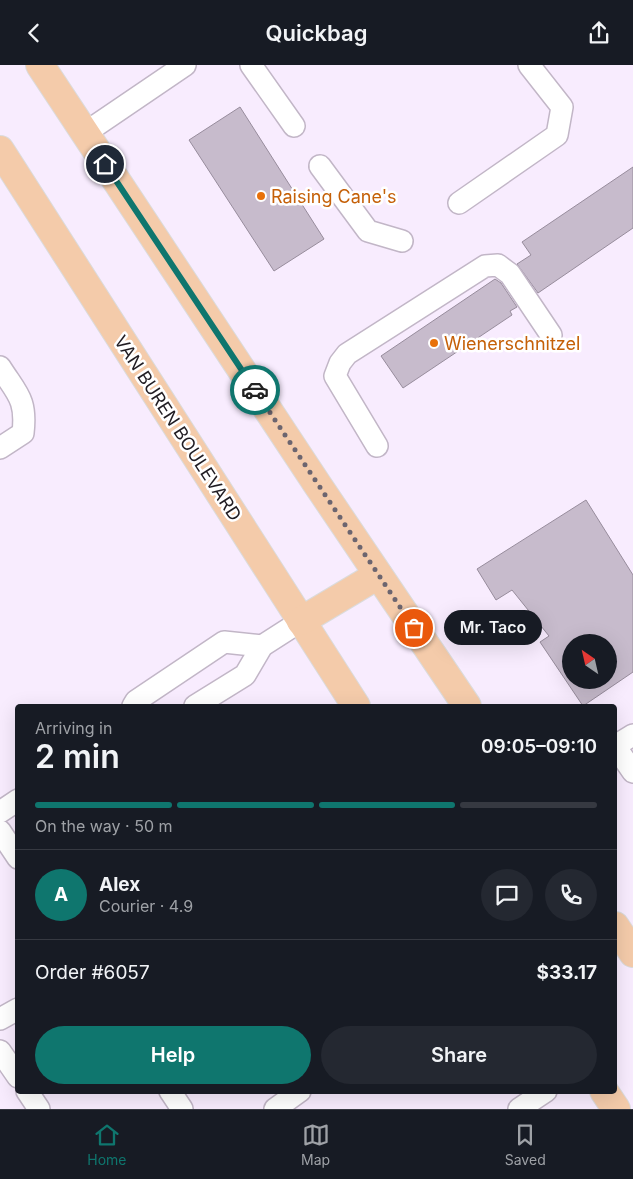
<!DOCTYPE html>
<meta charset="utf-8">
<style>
:root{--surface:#171b24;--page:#242831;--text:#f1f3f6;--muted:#9ea1a6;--line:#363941;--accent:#0f766e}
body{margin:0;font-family:Inter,sans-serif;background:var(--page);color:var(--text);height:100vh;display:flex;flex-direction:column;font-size:19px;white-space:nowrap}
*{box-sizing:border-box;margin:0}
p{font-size:16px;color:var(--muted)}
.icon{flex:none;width:28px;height:28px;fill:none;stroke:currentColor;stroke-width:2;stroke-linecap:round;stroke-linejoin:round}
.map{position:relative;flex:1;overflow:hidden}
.details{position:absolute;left:15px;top:639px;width:602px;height:390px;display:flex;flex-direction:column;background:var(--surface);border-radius:5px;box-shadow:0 5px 20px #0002}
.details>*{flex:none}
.needle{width:32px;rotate:326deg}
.tools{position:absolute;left:562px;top:569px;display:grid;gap:10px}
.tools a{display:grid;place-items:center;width:55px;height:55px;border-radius:50%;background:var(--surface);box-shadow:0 5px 20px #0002;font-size:25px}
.pin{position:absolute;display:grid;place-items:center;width:42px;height:42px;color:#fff;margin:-21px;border:2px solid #fff;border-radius:50%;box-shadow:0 1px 5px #0007}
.courier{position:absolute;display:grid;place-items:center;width:50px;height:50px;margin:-25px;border:4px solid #0f766e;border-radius:50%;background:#fff;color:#222;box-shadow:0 1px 6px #0007}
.bubble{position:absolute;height:35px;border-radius:18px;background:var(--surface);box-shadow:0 5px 20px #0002;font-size:16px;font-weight:600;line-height:35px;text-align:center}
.summary em{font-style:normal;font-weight:600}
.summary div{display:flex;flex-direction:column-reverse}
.summary{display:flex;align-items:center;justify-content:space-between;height:85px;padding:0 20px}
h1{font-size:32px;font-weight:600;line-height:38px}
.bar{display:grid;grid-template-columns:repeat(4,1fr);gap:8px 5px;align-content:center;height:60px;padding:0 20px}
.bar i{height:6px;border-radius:4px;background:var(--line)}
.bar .selected{background:var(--accent)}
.bar p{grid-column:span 4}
.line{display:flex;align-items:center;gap:12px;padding:0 20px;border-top:1px solid var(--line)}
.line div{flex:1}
.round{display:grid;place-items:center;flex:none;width:52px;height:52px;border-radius:26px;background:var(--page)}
.cta{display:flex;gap:10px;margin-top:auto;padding:10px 20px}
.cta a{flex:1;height:58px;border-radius:30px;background:var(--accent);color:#fff;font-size:20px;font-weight:600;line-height:58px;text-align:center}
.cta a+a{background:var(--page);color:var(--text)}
header{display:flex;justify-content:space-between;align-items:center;height:65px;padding:0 20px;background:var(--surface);font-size:22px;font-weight:600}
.menu{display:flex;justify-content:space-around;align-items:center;height:70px;border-top:1px solid var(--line);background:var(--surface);font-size:14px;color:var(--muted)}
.menu a{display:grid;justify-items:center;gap:2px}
.menu .selected{color:var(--accent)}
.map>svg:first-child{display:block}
.building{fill:#c7bbcc;stroke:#978c9c;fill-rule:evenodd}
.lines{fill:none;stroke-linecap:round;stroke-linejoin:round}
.service-casing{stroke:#c2b6c7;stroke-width:24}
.primary-casing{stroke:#dbdbdc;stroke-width:30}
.service{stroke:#fff;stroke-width:21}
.primary{stroke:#f4cbaa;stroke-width:28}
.done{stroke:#6c656f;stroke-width:5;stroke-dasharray:0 9}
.route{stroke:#0f766e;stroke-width:6}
.food-dot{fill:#e8710a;stroke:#fff;stroke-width:2}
.labels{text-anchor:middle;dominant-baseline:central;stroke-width:5;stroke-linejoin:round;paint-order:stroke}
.food-label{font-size:18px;fill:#c56008;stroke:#fff;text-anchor:start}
.street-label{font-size:18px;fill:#201c22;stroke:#fff}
</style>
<header><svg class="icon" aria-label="back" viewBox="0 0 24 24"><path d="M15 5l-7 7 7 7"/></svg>Quickbag<svg class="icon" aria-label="share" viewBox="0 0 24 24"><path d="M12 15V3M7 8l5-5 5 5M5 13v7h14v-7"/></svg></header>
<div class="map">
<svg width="633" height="1044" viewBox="0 0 633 1044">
<rect width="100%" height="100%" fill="#f8ecfe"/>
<g class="building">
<path d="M 240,42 L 324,174 L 274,206 L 189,75 Z"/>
<path d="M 633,102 L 633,163 L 538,228 L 517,199 L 531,190 L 522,177 Z"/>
<path d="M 495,214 L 501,218 L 517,242 L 510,246 L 512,250 L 403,323 L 381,291 Z"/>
<path d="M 586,435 L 633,510 L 633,607 L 583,641 L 540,577 L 549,571 L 512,525 L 496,535 L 477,504 ZM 571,578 L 609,578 L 609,615 L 571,615 Z"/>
</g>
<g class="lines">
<defs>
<g id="service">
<path d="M 251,0 L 294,61"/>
<path d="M 85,68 L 185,0"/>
<path d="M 320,101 L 368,166 L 402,176"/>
<path d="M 459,138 L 557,70 L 562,42 L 529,0"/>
<path d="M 0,302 C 17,329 27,334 23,368 L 0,383"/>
<path d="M 377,381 L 335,311 L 340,298 L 347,289 L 485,201 L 498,200 L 510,209 L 551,270"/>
<path d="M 133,641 L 136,636 L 224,577 L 262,581"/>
<path d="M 195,641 L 245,610 L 262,581 L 301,556"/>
<path d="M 615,681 L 633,707"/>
<path d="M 615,681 L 633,670"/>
<path d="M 0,747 L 18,735"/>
<path d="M 0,766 L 18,793"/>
<path d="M 0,954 L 18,944"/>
<path d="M 0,986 L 18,1012"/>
<path d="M 27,1026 L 39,1044"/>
<path d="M 170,1026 L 182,1044"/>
<path d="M 275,1044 L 300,1026"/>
<path d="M 519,1044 L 546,1026"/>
</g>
<g id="primary">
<path d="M 40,0 L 317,419 L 467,641"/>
<path d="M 0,85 L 356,641"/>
<path d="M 301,556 L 378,510"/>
<path d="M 615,861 L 633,888"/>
<path d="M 604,1026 L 616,1044"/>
</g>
</defs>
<use href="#service" class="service-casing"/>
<use href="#primary" class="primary-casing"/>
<use href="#service" class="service"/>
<use href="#primary" class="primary"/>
</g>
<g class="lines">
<path class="done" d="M 255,325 L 414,563"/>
<path class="route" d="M 105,99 L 255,325"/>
</g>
<g class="food-dot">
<circle cx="261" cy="131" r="5"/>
<circle cx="434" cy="278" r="5"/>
</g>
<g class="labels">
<g class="food-label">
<text x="271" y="131">Raising Cane's</text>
<text x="444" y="278">Wienerschnitzel</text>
</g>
<g class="street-label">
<text transform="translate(178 363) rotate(57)">VAN BUREN BOULEVARD</text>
</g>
</g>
</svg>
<div class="tools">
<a><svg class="needle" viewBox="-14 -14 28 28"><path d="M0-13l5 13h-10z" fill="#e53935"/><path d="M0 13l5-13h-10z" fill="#9ea1a6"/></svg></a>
</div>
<div class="pin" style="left:414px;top:563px;background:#ea580c"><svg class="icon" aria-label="bag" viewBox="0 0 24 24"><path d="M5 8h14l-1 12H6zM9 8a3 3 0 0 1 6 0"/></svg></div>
<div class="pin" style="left:105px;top:99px;background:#1f2937"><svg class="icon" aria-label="home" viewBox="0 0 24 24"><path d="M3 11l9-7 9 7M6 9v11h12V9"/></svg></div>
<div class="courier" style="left:255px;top:325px"><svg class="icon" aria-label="car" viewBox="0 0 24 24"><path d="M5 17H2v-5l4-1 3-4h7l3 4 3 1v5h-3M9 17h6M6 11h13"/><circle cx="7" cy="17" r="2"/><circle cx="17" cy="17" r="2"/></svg></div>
<div class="bubble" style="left:444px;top:545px;width:98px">Mr. Taco</div>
<section class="details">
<div class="summary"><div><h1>2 min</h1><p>Arriving in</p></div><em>09:05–09:10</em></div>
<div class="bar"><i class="selected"></i><i class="selected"></i><i class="selected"></i><i></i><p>On the way · 50 m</p></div>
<div class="line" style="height:90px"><b class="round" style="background:var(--accent);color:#fff">A</b><div><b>Alex</b><p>Courier · 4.9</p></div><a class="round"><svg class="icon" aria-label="chat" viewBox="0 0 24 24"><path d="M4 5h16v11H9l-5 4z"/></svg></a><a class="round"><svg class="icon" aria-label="phone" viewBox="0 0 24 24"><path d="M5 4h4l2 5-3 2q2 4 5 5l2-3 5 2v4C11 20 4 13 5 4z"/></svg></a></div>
<div class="line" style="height:65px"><div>Order #6057</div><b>$33.17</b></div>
<div class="cta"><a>Help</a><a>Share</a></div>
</section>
</div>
<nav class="menu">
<a class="selected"><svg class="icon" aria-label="home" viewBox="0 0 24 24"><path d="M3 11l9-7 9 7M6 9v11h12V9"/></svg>Home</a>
<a><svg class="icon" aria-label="map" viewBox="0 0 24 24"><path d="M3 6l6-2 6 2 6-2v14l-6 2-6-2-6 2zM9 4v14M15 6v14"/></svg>Map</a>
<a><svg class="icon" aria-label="saved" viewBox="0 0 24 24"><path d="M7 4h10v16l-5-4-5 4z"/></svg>Saved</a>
</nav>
